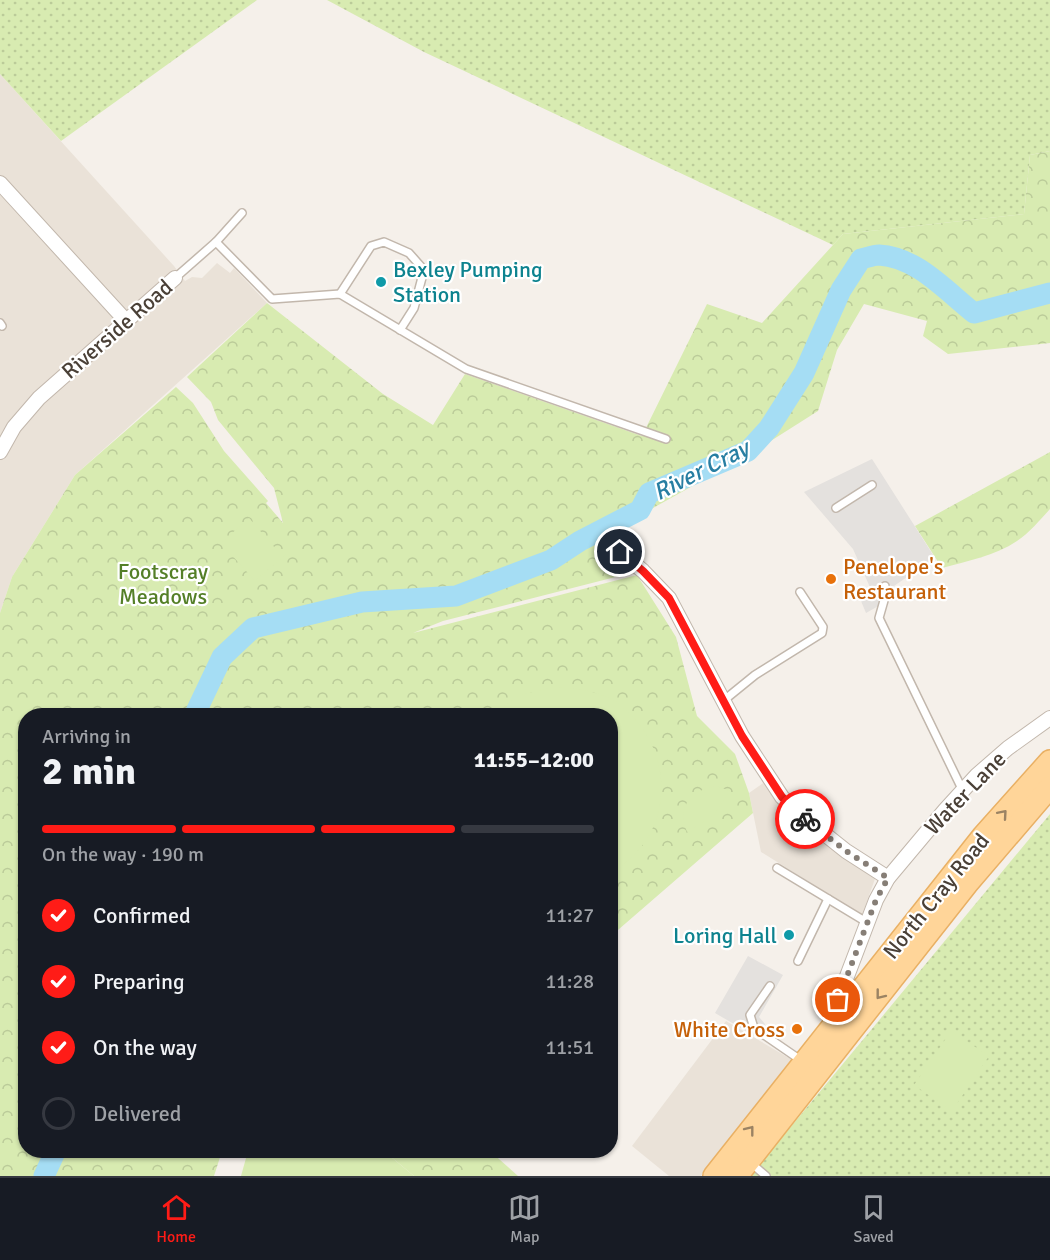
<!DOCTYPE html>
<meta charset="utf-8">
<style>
:root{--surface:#171b24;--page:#242831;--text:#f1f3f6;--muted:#9ea1a6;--line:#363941;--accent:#ff1c17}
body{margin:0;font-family:Signika,sans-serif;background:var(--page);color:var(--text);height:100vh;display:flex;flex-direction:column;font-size:22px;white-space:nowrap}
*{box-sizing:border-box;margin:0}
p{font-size:20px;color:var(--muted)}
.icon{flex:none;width:33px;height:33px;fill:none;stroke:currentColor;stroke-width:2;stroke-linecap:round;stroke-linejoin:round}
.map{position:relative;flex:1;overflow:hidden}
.drawer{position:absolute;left:18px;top:708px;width:600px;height:450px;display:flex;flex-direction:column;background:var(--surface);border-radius:24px;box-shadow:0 2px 4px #0004}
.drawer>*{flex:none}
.pin{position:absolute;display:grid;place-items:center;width:51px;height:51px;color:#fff;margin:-26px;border:3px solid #fff;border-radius:50%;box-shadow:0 2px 6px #0007}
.courier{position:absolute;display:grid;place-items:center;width:60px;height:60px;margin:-30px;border:4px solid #ff1c17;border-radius:50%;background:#fff;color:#222;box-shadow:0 2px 8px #0007}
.headline em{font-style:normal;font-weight:700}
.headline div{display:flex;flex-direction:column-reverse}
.headline{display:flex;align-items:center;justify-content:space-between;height:102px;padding:0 24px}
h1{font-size:39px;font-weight:700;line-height:45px}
.bar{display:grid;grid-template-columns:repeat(4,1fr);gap:9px 6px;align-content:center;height:72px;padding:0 24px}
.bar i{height:8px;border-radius:4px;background:var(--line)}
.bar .active{background:var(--accent)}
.bar p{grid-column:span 4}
ol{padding:0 24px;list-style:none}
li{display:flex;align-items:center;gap:18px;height:66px}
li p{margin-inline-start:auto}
li .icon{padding:6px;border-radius:50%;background:var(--accent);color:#fff;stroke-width:4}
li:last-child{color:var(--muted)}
li i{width:33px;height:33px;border:3px solid var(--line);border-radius:50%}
.menu{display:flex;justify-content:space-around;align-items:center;height:84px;border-top:2px solid var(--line);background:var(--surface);font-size:16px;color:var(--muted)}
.menu a{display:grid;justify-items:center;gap:3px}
.menu .active{color:var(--accent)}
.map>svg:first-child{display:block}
.residential{fill:#eae2d8}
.grass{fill:url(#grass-dots)}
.forest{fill:url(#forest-crowns)}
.garden{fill:#d8ebb1}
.parking{fill:#e4e1de}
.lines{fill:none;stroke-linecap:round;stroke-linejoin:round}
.river{stroke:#a5ddf4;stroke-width:21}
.service-casing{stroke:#c2b7ac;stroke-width:10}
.minor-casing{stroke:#c2b7ac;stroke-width:16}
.primary-casing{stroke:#e9b064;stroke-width:24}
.service{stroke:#fff;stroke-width:7}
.minor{stroke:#fff;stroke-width:14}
.primary{stroke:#ffd599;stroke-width:21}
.oneway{stroke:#9b8363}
.done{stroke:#867e76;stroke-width:6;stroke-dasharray:0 10.8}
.route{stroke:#ff1c17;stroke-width:8}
.culture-dot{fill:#0f9aa8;stroke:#fff;stroke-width:2}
.food-dot{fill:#e8710a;stroke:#fff;stroke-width:2}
.labels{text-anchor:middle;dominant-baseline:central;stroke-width:4.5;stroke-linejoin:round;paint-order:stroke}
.culture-label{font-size:22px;fill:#0d838f;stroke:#fff;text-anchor:start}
.street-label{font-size:22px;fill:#4a4037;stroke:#fff}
.food-label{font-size:22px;fill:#c56008;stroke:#fff;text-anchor:start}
.park-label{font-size:22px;fill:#547f27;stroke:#fff}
.water-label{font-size:24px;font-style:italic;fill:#277ea2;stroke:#fff}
</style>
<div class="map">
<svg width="1050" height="1176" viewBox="0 0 1050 1176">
<defs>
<pattern id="grass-dots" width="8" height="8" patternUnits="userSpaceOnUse" patternTransform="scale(1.5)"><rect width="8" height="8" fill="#d8ebb1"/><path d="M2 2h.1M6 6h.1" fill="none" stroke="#bbcb99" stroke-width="1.8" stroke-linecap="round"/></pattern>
<pattern id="forest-crowns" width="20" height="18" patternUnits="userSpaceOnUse" patternTransform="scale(1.5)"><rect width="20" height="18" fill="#d8ebb1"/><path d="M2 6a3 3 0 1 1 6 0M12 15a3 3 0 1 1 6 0" fill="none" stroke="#bbcb99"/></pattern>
</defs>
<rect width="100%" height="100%" fill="#f5f0ea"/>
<g class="residential">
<path d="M 0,74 L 174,266 L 185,281 L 192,277 L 202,278 L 217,263 L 230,273 L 234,268 L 267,303 L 75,475 L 12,577 L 0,613 Z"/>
<path d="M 766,781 L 792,817 L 876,876 L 862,915 L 761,852 L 749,793 Z"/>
<path d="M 726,1021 L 794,1061 L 701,1176 L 669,1176 L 632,1146 Z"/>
</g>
<g class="grass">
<path d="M 0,0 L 257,0 L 61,141 L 0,74 Z"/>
<path d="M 327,0 L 1050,0 L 1050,151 L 1030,155 L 1024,214 L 843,234 L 833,245 L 424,52 Z"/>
<path d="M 1050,814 L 1050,1176 L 750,1176 Z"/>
</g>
<g class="forest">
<path d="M 1050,151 L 1050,343 L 948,354 L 923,336 L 927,321 L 864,304 L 837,350 L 818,411 L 750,454 L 601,537 L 604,523 L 577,532 L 635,572 L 443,621 L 413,633 L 637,575 L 676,637 L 697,716 L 735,754 L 749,793 L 753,813 L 611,936 L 610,716 L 26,716 L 26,1150 L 222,1151 L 214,1176 L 0,1176 L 0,613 L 12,577 L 75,475 L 176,387 L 193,403 L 224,451 L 268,501 L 266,503 L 283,523 L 274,488 L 218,420 L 211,402 L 187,377 L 267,303 L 383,394 L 433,425 L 465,374 L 642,436 L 707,304 L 762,323 L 843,234 L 1024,214 L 1030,155 Z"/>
<path d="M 1050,452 L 1050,509 C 1040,520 1029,533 1017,541 C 995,556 967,561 942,568 L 915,526 Z"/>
<path d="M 384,1151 L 490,1151 L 518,1176 L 414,1176 Z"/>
</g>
<g class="garden">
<path d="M 249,518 L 275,548 L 278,546 L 286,554 L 255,581 L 221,543 Z"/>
<path d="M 553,687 C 576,688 594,690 615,701 C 620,704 624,709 629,713 C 669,750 674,818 632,857 C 625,863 619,870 611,873 L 610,716 L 492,715 L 520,695 Z"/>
<path d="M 717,786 L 730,791 L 714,815 L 687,832 C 677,806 690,790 717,786 Z"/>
<path d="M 951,1031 L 989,1056 L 952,1111 L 914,1085 Z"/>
<path d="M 248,1151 L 384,1151 L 414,1176 L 241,1176 Z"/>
</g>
<g class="parking">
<path d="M 872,459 L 935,558 L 891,588 L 889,600 L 866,613 L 861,601 L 873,594 L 853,549 L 804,492 Z"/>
<path d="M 748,956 L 783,975 L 759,1017 L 765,1024 L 758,1038 L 715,1013 Z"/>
</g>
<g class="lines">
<g class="river">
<path d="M 194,716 L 222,657 L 253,628 L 362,602 L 456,596 L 551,560 L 580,541 L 640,510 L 649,493 L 748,451 L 769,428 L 804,373 L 841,290 L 861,259 C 866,258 873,255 879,255 C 917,257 946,291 974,313 L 1050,293"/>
<path d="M 44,1176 L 56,1150"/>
</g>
<defs>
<g id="service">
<path d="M 216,242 L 272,299 L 340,294 L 466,369 L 666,439"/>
<path d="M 175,278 L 216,242 L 242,213"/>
<path d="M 340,294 L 371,246 L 384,242 L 409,253 L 424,270 L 414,308 L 400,330"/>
<path d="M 0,323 L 2,326"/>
<path d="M 836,508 L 872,485"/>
<path d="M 885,586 L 885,597 L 879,618 L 963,791"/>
<path d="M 723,701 L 755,675 L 822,633 L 823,627 L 800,592"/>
<path d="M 777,868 L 868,923"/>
<path d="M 798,961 L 828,899"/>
<path d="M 770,986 L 750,1015 L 754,1028 L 802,1061"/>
<path d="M 751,1163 L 766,1176"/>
</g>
<g id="minor">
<path d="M 0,183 L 127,322"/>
<path d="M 0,452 L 14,427 L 39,398 L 175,278"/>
<path d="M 620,552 L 643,571 L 669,598 L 742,736 L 782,797 L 802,816 L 846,851 L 888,878"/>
<path d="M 830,1021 L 876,900 L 888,878 L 945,810 L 977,775 L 1008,748 L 1050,718"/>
</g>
<g id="primary">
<path d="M 714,1176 L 983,836 L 1050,761"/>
<path d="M 737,1176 L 967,884 L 1050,787"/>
</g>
</defs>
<use href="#service" class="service-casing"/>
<use href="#minor" class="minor-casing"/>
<use href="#primary" class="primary-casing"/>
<use href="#service" class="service"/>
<use href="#minor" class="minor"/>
<use href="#primary" class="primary"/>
</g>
<defs><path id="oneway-chevron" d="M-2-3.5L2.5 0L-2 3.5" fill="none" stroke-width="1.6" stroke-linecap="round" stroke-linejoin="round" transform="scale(1.5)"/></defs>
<g class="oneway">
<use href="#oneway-chevron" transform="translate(1003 814) rotate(-49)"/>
<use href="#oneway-chevron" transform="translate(880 995) rotate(128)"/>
<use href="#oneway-chevron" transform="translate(750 1130) rotate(-52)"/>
</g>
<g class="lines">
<path class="done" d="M 805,819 L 846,851 L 888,878 L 876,900 L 838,1000"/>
<path class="route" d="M 620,552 L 643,571 L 669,598 L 742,736 L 782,797 L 805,819"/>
</g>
<g class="culture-dot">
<circle cx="381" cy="282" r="6"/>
<circle cx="789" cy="935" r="6"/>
</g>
<g class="food-dot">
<circle cx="831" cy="579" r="6"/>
<circle cx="797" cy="1029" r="6"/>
</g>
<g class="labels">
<g class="culture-label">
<text x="393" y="269">Bexley Pumping<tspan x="393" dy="25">Station</tspan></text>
<text x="777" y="935" text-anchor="end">Loring Hall</text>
</g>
<g class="street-label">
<text transform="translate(117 329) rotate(-41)">Riverside Road</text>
<text transform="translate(965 793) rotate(-46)">Water Lane</text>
<text transform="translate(936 896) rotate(-51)">North Cray Road</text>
</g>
<g class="food-label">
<text x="843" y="566">Penelope's<tspan x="843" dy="25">Restaurant</tspan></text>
<text x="785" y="1029" text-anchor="end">White Cross</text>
</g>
<g class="park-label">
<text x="163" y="571">Footscray<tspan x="163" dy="25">Meadows</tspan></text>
</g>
<g class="water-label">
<text transform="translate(701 470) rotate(-27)">River Cray</text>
</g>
</g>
</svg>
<div class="pin" style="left:838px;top:1000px;background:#ea580c"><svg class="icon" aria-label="bag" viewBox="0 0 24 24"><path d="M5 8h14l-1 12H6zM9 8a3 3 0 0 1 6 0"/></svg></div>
<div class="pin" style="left:620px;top:552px;background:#1f2937"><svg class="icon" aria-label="home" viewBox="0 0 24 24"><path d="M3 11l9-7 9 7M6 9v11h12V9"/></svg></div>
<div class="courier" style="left:805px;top:819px"><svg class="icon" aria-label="bike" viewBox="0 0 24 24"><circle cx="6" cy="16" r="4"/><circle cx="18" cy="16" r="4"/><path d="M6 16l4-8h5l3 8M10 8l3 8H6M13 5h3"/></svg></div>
<section class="drawer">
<div class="headline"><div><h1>2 min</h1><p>Arriving in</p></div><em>11:55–12:00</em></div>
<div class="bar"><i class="active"></i><i class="active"></i><i class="active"></i><i></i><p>On the way · 190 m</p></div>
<ol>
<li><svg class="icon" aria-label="check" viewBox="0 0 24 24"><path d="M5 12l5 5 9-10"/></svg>Confirmed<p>11:27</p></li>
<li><svg class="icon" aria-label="check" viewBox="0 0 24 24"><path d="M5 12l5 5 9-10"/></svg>Preparing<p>11:28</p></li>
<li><svg class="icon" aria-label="check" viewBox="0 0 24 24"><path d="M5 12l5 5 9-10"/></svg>On the way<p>11:51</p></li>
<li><i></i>Delivered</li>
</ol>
</section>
</div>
<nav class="menu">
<a class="active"><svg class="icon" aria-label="home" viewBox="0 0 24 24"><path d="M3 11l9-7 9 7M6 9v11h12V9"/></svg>Home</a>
<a><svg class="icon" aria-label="map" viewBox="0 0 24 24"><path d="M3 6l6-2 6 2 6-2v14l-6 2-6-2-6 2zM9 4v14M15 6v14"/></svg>Map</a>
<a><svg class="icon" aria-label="saved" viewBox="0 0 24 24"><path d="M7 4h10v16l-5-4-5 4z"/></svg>Saved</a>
</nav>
